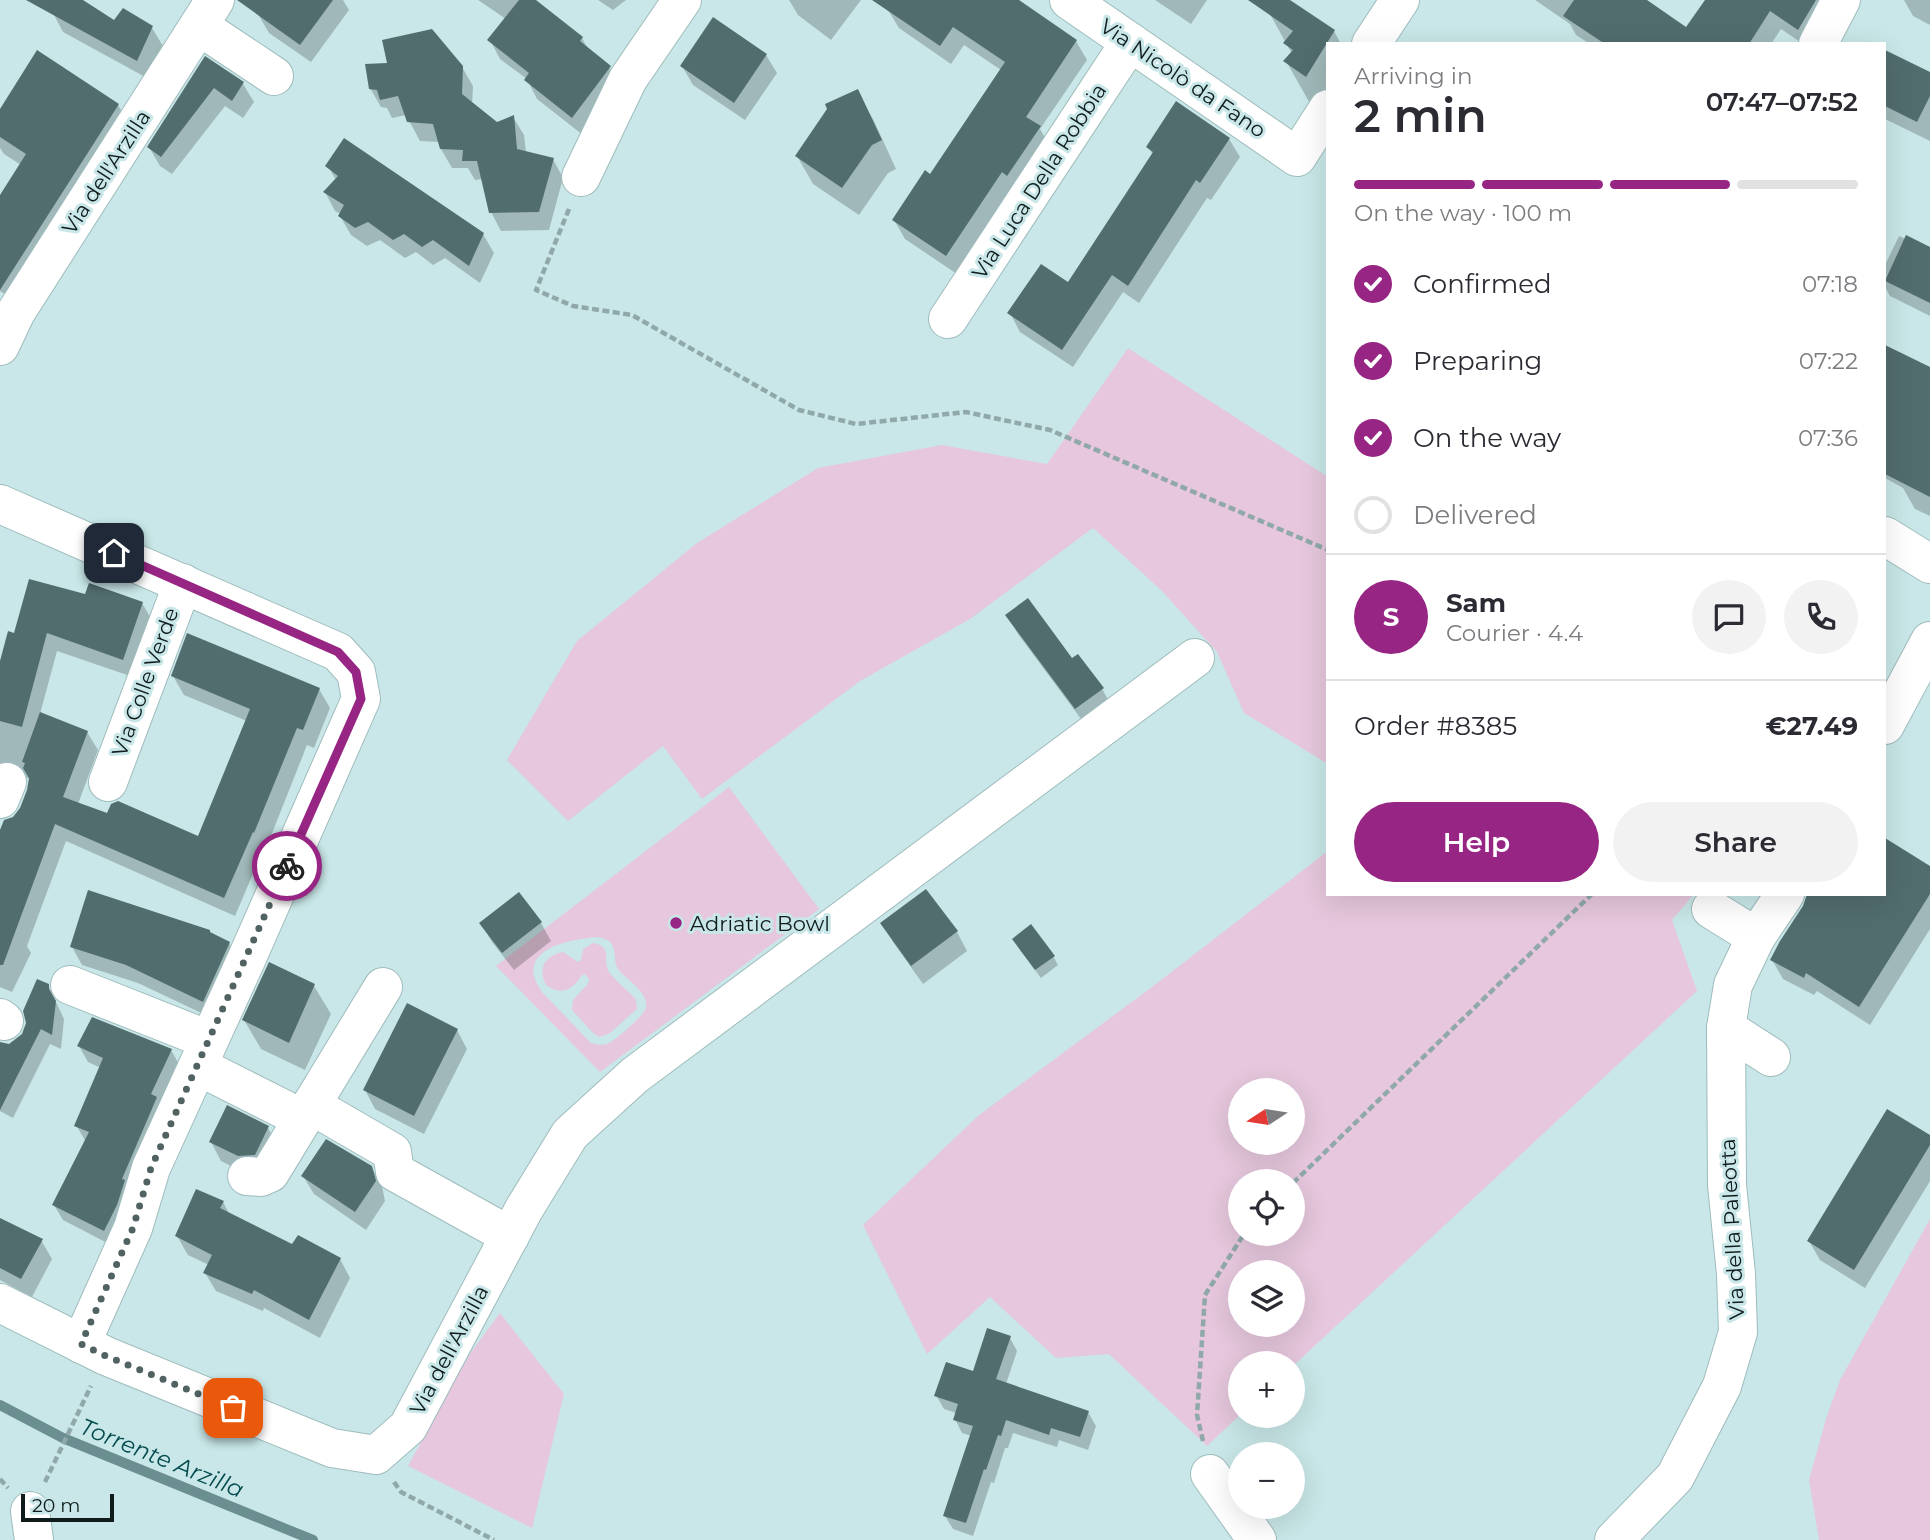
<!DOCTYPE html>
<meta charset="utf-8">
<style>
:root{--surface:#fff;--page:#f2f2f3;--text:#2b2b33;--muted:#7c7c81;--line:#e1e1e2;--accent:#972583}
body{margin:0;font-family:Montserrat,sans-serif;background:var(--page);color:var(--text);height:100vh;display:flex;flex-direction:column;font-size:26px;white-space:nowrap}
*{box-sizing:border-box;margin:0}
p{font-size:23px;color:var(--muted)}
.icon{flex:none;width:38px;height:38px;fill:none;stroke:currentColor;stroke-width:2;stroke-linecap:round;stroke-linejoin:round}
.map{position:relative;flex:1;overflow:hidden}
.panel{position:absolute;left:1326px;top:42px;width:560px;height:854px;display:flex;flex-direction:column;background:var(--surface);border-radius:0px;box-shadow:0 7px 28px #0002}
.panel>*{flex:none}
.needle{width:46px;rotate:258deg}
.fabs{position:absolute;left:1228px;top:1078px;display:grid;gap:14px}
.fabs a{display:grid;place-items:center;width:77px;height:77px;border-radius:50%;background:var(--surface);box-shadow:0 7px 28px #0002;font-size:35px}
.scale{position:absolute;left:21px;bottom:18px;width:93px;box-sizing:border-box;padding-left:7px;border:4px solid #101b1b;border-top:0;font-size:19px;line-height:24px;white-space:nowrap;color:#101b1b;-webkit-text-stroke:5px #c9e7e8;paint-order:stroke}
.pin{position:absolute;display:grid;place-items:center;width:60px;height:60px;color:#fff;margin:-30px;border-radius:14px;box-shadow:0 4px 10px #0006}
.courier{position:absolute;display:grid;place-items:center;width:70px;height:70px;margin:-35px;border:5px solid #972583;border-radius:50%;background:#fff;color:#222;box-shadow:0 2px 9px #0007}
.head em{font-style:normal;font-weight:600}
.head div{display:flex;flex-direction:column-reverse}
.head{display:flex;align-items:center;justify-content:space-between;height:119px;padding:0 28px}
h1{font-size:46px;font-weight:600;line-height:52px}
.bar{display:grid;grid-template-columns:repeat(4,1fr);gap:10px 7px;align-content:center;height:84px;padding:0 28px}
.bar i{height:9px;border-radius:5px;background:var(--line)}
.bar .active{background:var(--accent)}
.bar p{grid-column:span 4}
.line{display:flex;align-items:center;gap:18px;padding:0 28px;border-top:2px solid var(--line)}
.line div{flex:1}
.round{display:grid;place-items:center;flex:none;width:74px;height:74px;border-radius:37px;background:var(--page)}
ol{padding:0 28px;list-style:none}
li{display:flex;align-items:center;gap:21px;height:77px}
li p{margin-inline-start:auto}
li .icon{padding:7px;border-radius:50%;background:var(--accent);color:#fff;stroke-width:4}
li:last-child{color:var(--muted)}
li i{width:38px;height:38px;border:4px solid var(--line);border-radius:50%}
.primary-button{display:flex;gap:14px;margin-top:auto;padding:14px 28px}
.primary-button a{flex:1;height:80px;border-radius:42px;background:var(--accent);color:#fff;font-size:28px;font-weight:600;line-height:80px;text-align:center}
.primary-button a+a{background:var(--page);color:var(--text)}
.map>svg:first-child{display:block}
.green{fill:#e6c7dd;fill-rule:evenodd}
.shadow{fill:#0003}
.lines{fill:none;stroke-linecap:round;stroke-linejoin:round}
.stream{stroke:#6b8e90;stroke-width:10}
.building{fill:#526d6e}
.minor-casing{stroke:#9fbcbd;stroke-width:40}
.path{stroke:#90a8a9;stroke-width:4.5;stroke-dasharray:7 3.5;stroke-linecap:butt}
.minor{stroke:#fff;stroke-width:38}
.done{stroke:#516263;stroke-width:7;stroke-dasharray:0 12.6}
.route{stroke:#972583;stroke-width:9}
.poi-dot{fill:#972583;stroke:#c9e7e8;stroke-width:2.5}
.labels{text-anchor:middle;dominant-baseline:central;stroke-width:6;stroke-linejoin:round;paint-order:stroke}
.street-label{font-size:21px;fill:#101b1b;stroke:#c9e7e8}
.poi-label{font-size:21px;fill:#101b1b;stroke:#c9e7e8;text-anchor:start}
.water-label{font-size:23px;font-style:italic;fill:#034b4e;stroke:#c9e7e8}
</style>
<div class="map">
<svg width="1930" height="1540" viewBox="0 0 1930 1540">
<rect width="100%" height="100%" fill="#c9e7e8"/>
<g class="green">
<path d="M 1128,348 L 1328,477 L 1328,764 L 1244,713 L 1217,652 L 1161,590 L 1093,528 L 970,619 L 860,681 L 702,799 L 663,746 L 568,821 L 507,760 L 577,641 L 697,543 L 818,468 L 942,445 L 1047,464 Z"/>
<path d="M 729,787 L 819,909 L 600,1072 L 496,966 ZM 596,937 C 602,938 607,939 611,943 C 617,951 613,962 618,969 C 626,980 648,991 646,1007 C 645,1015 615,1041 607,1044 C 602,1045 597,1045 591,1043 L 542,992 C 512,950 567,940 596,937 Z"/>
<path d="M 1328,851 L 1328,894 L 1694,894 L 1672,920 L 1697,991 L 1293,1366 L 1293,1363 L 1241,1363 L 1241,1414 L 1207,1446 L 1109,1354 L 1056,1358 L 990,1297 L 927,1354 L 863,1225 L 978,1116 L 1156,984 ZM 1293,1090 L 1293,1143 L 1241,1143 L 1241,1090 ZM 1293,1181 L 1293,1234 L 1241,1234 L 1241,1181 ZM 1293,1272 L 1293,1325 L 1241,1325 L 1241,1272 Z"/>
<path d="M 593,943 C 613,947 603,958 608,970 C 611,976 630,993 636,999 L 637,1009 L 610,1033 L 600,1037 L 594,1034 L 572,1010 L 573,1000 L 588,984 L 589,979 L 585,974 L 581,976 C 573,990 560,996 546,985 C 537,969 545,955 563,952 L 578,962 L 581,960 L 583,949 Z"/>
<path d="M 1930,1219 L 1930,1540 L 1819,1540 L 1809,1480 L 1826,1419 L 1840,1380 Z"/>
<path d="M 500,1313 L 564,1394 L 532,1528 L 408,1466 L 469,1355 Z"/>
</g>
<g class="shadow">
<path d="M 61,0 L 79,0 L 115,23 L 152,28 L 163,46 L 147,78 L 63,32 L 53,13 Z"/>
<path d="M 267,0 L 343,0 L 349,10 L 311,62 L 269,33 L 258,14 Z"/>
<path d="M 478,0 L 534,0 L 582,38 L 589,51 L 609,67 L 620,86 L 583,135 L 537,99 L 527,79 L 500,59 L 490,40 L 506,19 Z"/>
<path d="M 598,0 L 626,0 L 613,10 Z"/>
<path d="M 789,0 L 861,0 L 831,40 L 798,15 Z"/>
<path d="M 895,0 L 975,0 L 1076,41 L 1087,60 L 1040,129 L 1050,146 L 957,274 L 905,239 L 894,220 L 931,176 L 1001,70 L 964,45 L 951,64 L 899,28 L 888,10 Z"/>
<path d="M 1155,0 L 1207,0 L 1191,24 Z"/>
<path d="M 1278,0 L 1287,0 L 1334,31 L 1341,44 L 1328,44 L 1328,123 L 1316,114 L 1286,61 L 1292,54 L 1270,14 Z"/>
<path d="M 1535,0 L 1644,0 L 1687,29 L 1707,0 L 1833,0 L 1803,44 L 1781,29 L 1771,44 L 1590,44 L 1576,35 L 1570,24 Z"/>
<path d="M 1904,0 L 1930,0 L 1930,25 L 1913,16 Z"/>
<path d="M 1885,52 L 1930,74 L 1930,141 L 1885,119 Z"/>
<path d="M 766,55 L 777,73 L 745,120 L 693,85 L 682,66 Z"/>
<path d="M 206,59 L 243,84 L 254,102 L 243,118 L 225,106 L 172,174 L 160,166 L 149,147 Z"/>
<path d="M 462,67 L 473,86 L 472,105 L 497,124 L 513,117 L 524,135 L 526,152 L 553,159 L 563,178 L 549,230 L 501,231 L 491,212 L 483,179 L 475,180 L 468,168 L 452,168 L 441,149 L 439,142 L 420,141 L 406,115 L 392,118 L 387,108 L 381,107 L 370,88 Z"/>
<path d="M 857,91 L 873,119 L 896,169 L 888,173 L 859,215 L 813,184 L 797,156 Z"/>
<path d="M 118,105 L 133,131 L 21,305 L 0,291 L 0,198 L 21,165 L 4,154 L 0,148 L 0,112 Z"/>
<path d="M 1229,139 L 1240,157 L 1211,200 L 1207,198 L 1139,303 L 1123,292 L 1073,367 L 1020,332 L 1010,313 L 1069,285 L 1153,155 L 1148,147 Z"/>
<path d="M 328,166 L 483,234 L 494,253 L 480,283 L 445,258 L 433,265 L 416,252 L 405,258 L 380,240 L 367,246 L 351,235 L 340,216 L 341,214 L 335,211 L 325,192 L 336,180 Z"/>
<path d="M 1899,236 L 1930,249 L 1930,316 L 1890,296 L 1885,287 L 1885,265 Z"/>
<path d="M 1885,347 L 1913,361 L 1930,385 L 1930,516 L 1915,509 L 1903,488 L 1885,478 Z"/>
<path d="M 87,596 L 142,603 L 153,622 L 133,677 L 57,651 L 40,714 L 87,732 L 98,750 L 78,804 L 108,816 L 199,838 L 247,721 L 184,695 L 173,676 L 319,689 L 330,708 L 314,748 L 307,745 L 265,851 L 263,850 L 235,916 L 66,841 L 27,946 L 31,953 L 12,992 L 0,987 L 0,835 L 22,808 L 30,779 L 0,767 L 0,668 L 16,635 Z"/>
<path d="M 1008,616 L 1072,661 L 1102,689 L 1113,708 L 1087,727 L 1018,634 Z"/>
<path d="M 1885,840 L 1930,868 L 1930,929 L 1870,1025 L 1817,991 L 1814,995 L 1783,979 L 1772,960 L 1805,907 L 1885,894 Z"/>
<path d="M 541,923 L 551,941 L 514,970 L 492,942 L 481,924 Z"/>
<path d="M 882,923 L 957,932 L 967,951 L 923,984 L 893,942 Z"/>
<path d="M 229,943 L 240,962 L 214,1019 L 138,983 L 82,965 L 72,947 Z"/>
<path d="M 1019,948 L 1053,956 L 1058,965 L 1041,978 Z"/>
<path d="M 270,965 L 314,986 L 331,1014 L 305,1070 L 261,1049 L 244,1020 Z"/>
<path d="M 48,985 L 64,1019 L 61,1049 L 50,1044 L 13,1118 L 0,1111 L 0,1043 L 10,1046 L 23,1035 Z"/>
<path d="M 457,1030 L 467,1049 L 424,1134 L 375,1109 L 365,1090 Z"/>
<path d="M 79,1046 L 171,1050 L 180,1066 L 113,1246 L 63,1220 L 54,1205 L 86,1142 L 76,1125 L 101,1068 L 88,1062 Z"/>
<path d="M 268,1128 L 278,1146 L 249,1175 L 221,1161 L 211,1142 Z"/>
<path d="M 1930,1137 L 1930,1181 L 1865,1288 L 1820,1260 L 1809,1241 Z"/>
<path d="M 371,1167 L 382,1186 L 385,1201 L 366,1230 L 314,1194 L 303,1176 Z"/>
<path d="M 223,1202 L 230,1215 L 293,1247 L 340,1259 L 350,1278 L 320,1338 L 264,1308 L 263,1311 L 216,1291 L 205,1273 L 209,1265 L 188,1255 L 177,1236 Z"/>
<path d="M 0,1220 L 41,1240 L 52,1259 L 32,1297 L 0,1280 Z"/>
<path d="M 1010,1338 L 1017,1351 L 1006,1384 L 1088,1412 L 1096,1426 L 1088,1450 L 1059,1440 L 1057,1447 L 1013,1433 L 1008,1448 L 1005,1448 L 994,1483 L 991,1482 L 973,1536 L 953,1529 L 945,1516 L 972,1436 L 962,1433 L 955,1419 L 956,1413 L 944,1409 L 936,1395 L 975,1374 Z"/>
</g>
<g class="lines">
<path class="stream" d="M 0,1405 L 63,1438 L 313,1540"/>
</g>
<g class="building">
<path d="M 26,0 L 83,0 L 114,20 L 123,8 L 153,26 L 137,61 Z"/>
<path d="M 237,0 L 333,0 L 300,45 Z"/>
<path d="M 519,0 L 536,0 L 583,37 L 580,41 L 611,66 L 572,118 L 524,80 L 529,73 L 487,40 Z"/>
<path d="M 872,0 L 1019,0 L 1077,40 L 1026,117 L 1041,126 L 1007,176 L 1002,172 L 946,256 L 892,220 L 925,170 L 930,174 L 1005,62 L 953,27 L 940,46 Z"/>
<path d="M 1248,0 L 1290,0 L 1335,30 L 1306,77 L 1283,61 L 1293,50 L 1283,43 L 1293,31 Z"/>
<path d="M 1574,0 L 1647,0 L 1686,27 L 1705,0 L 1816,0 L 1798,30 L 1770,11 L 1749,44 L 1605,44 L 1563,16 Z"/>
<path d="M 713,17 L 767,54 L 734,103 L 680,66 Z"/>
<path d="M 432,29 L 463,66 L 462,94 L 497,122 L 514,115 L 517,149 L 554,158 L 539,212 L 489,213 L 477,161 L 462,161 L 463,150 L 440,149 L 433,124 L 407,122 L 398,96 L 380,100 L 377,90 L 369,89 L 365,64 L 387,63 L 382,40 Z"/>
<path d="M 37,50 L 119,104 L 0,290 L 0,195 L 26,154 L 0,137 L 0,109 Z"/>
<path d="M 1885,50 L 1930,72 L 1930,96 L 1917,122 L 1885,106 Z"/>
<path d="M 205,56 L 244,82 L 232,101 L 214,88 L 161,157 L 147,147 Z"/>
<path d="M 858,89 L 882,140 L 872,145 L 842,188 L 795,156 L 827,109 L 825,104 Z"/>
<path d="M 1176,101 L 1230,138 L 1200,183 L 1196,180 L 1128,286 L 1112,275 L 1062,350 L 1007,313 L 1041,264 L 1068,282 L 1153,152 L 1146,147 Z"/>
<path d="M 344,138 L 484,233 L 469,266 L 433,240 L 422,247 L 404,234 L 393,240 L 368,222 L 355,228 L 338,216 L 344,205 L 323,192 L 338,176 L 325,166 Z"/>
<path d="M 1906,235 L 1930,247 L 1930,303 L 1885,281 Z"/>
<path d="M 1885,345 L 1930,367 L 1930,497 L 1885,474 Z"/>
<path d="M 29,579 L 85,594 L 89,583 L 143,602 L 123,660 L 47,633 L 22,727 L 0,721 L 0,661 L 8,631 L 14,633 Z"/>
<path d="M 1028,598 L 1072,658 L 1078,654 L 1104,688 L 1075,709 L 1005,615 Z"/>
<path d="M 187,633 L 320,688 L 303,730 L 297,728 L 254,833 L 253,832 L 224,898 L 55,824 L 3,965 L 0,965 L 0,830 L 4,820 L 13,817 L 20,808 L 27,790 L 29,778 L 23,768 L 25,763 L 22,762 L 40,712 L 88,731 L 63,797 L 107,813 L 111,804 L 118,801 L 198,836 L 250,709 L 171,676 Z"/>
<path d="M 1885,838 L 1930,866 L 1930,894 L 1859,1007 L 1806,973 L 1804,978 L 1770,960 L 1780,941 L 1803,906 L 1807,894 L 1885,894 Z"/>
<path d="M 926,889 L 958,931 L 911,966 L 880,923 Z"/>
<path d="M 88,890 L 210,930 L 210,932 L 230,942 L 203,1002 L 126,965 L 70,947 Z"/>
<path d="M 519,892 L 542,922 L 502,953 L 479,923 Z"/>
<path d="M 1031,924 L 1055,956 L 1035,970 L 1012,939 Z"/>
<path d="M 269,962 L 315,984 L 289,1043 L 242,1020 Z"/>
<path d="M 37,979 L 49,984 L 49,989 L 56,1001 L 52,1035 L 41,1029 L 0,1110 L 0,1042 L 9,1044 L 22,1034 L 26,1023 L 23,1011 Z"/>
<path d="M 407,1003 L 458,1029 L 414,1116 L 363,1090 Z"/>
<path d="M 92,1017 L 172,1049 L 151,1094 L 157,1097 L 122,1179 L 125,1180 L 117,1205 L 104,1231 L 52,1205 L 89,1132 L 74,1126 L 103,1058 L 77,1046 Z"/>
<path d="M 227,1105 L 269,1126 L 255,1155 L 238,1156 L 209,1142 Z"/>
<path d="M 1887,1109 L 1930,1135 L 1930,1145 L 1854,1270 L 1807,1241 Z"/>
<path d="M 326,1139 L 372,1166 L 376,1181 L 355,1212 L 301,1176 Z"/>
<path d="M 196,1189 L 224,1201 L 220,1208 L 292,1244 L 298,1235 L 341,1258 L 309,1320 L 254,1290 L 252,1294 L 203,1273 L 212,1255 L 175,1236 Z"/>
<path d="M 0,1218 L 43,1239 L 21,1279 L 0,1268 Z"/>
<path d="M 987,1328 L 1011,1336 L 996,1379 L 1089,1411 L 1080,1437 L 1051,1428 L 1049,1435 L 1006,1420 L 1001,1436 L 998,1435 L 986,1470 L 984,1469 L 966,1523 L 943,1516 L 973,1426 L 953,1420 L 958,1404 L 934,1396 L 946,1362 L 973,1371 Z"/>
</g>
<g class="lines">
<defs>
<g id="minor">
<path d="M 1069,0 L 1297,157 L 1328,109"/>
<path d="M 199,26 L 274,76"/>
<path d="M 1371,44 L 1400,0"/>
<path d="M 1818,44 L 1841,0"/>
<path d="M 581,177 L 628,79 L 682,0"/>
<path d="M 948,319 L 1130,42"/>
<path d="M 0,346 L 16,312 L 215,0"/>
<path d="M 0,504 L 338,652 L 356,672 L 361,699 L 246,960 L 151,1168 L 133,1228 L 81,1344"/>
<path d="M 1885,536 L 1930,564"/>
<path d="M 1885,725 L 1930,641"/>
<path d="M 108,782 L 183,583"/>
<path d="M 0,799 L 7,782"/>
<path d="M 1711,909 L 1756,937"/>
<path d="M 70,985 L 209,1040"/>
<path d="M 0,1018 L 4,1021"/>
<path d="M 1726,1028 L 1771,1057"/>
<path d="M 198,1066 L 303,1119"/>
<path d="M 311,1105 L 392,1152 L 395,1172 L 510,1236"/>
<path d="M 247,1176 L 261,1177 L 270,1173 L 383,987"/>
<path d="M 0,1303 L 106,1356 L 332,1448 L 376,1455 L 408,1427 L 524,1209 L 570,1134 L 635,1075 L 1195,658"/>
<path d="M 1210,1474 L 1257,1540"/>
<path d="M 30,1511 L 34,1540"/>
<path d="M 1614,1540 L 1675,1477 L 1722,1386 L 1738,1332 L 1736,1274 L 1727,1185 L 1726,1028 L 1733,985 L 1756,937 L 1785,894"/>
</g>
</defs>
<use href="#minor" class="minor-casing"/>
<g class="path">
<path d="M 569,209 L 536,290 L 573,306 L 632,315 L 799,410 L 856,424 L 966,412 L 1050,430 L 1328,550"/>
<path d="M 1293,1183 L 1592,894"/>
<path d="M 1203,1441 L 1197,1415 L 1205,1295 L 1244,1234"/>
<path d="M 0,1479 L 8,1488"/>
<path d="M 45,1482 L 91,1386"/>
<path d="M 394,1482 L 401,1492 L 494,1540"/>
</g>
<use href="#minor" class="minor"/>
</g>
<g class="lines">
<path class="done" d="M 233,1408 L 106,1356 L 81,1344 L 133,1228 L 151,1168 L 287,866"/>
<path class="route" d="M 114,553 L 338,652 L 356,672 L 361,699 L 287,866"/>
</g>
<circle class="poi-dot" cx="676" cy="923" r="7"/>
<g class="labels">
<g class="street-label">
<text transform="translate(1183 78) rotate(34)">Via Nicolò da Fano</text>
<text transform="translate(106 172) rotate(-57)">Via dell'Arzilla</text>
<text transform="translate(1039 181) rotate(-57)">Via Luca Della Robbia</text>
<text transform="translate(145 682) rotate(-70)">Via Colle Verde</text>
<text transform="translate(1732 1229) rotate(-93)">Via della Paleotta</text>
<text transform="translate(449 1350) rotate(-62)">Via dell'Arzilla</text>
</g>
<g class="poi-label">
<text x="690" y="923">Adriatic Bowl</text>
</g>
<g class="water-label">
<text transform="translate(162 1458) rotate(22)">Torrente Arzilla</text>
</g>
</g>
</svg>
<div class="fabs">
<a><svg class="needle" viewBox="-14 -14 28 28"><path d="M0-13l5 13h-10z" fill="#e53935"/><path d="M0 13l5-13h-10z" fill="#7c7c81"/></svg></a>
<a><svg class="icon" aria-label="locate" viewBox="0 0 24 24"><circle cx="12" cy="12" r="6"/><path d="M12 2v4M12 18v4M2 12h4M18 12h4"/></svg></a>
<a><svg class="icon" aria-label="layers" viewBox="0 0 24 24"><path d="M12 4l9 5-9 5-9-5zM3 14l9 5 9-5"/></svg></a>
<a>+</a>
<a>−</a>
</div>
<div class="scale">20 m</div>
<div class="pin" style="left:233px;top:1408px;background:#ea580c"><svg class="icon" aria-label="bag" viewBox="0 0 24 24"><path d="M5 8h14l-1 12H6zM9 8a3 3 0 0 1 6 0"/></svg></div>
<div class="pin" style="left:114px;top:553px;background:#1f2937"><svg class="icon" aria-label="home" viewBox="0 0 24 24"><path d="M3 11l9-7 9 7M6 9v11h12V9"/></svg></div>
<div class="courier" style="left:287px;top:866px"><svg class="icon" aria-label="bike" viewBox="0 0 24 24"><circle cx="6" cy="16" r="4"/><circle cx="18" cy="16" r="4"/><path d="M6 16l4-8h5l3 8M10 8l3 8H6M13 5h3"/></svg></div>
<section class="panel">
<div class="head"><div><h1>2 min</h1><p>Arriving in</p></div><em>07:47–07:52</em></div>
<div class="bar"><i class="active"></i><i class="active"></i><i class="active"></i><i></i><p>On the way · 100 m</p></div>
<ol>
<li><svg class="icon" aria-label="check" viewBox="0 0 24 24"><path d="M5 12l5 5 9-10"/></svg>Confirmed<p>07:18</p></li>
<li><svg class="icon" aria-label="check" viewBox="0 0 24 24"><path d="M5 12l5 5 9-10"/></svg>Preparing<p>07:22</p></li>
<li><svg class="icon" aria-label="check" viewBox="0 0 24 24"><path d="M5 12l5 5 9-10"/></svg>On the way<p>07:36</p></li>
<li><i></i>Delivered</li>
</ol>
<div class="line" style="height:126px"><b class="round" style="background:var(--accent);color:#fff">S</b><div><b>Sam</b><p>Courier · 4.4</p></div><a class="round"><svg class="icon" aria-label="chat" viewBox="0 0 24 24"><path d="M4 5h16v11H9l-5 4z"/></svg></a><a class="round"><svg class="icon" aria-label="phone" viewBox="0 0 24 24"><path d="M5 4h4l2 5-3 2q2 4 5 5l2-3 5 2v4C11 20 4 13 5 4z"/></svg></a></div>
<div class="line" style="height:91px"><div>Order #8385</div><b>€27.49</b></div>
<div class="primary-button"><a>Help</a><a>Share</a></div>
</section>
</div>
